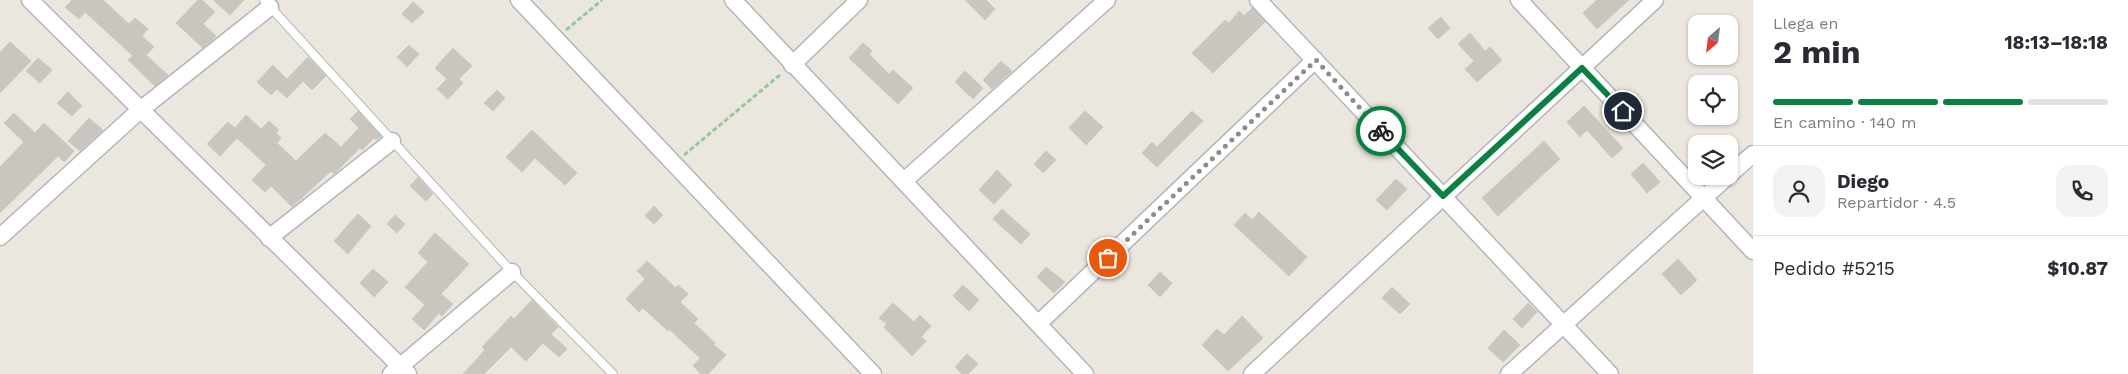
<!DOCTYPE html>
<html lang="es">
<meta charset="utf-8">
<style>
:root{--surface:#fff;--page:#f2f2f3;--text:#2b2b33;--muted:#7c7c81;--line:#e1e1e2;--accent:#0b8043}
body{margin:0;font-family:"Work Sans",sans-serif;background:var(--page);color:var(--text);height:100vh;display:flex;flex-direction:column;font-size:19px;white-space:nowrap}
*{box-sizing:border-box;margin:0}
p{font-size:16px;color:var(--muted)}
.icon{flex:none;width:28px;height:28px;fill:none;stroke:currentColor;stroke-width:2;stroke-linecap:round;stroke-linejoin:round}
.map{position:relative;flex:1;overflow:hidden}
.side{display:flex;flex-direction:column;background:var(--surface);width:375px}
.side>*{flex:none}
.needle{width:32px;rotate:208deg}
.controls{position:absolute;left:1688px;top:15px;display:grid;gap:10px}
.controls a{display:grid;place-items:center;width:50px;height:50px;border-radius:10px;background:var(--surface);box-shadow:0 1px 4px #0004;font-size:25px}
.pin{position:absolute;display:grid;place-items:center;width:42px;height:42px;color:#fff;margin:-21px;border:2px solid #fff;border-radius:50%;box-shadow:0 1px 5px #0007}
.courier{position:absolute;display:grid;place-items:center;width:50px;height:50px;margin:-25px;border:4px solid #0b8043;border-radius:50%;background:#fff;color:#222;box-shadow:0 1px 6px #0007}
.head em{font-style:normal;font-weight:700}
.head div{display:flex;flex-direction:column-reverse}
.head{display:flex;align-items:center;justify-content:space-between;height:85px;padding:0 20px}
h1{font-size:32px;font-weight:700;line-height:38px}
.bar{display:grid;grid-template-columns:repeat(4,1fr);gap:8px 5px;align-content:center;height:60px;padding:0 20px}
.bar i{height:6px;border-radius:4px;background:var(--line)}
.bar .selected{background:var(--accent)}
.bar p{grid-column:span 4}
.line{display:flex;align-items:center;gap:12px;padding:0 20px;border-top:1px solid var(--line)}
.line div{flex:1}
.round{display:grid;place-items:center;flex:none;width:52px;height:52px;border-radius:15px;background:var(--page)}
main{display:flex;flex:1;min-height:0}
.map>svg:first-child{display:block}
.building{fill:#cbc5bf;stroke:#d0c8bd}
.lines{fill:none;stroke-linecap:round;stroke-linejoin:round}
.lane-casing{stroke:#b1b6ba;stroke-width:10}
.street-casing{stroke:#b1b6ba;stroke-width:19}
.path{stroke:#94c89d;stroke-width:3;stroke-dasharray:5 2.5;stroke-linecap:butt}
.lane{stroke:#fff;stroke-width:8}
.street{stroke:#fff;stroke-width:16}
.done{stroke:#8b8d8c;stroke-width:5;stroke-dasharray:0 9}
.route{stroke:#0b8043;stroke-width:6}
</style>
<main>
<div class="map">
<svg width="1753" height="374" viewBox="0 0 1753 374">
<rect width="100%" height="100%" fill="#ece7de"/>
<g class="building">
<path d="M 72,0 L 103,0 L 129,24 L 135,18 L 148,29 L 142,36 L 154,47 L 146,55 L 168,75 L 155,86 L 128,60 L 133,56 L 85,12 L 79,19 L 65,7 Z"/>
<path d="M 198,0 L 202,0 L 215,12 L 203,24 L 216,36 L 203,48 L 176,23 Z"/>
<path d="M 213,0 L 244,0 L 230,15 Z"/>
<path d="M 965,0 L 986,0 L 995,9 L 985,20 Z"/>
<path d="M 1597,0 L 1629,0 L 1597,29 L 1583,13 Z"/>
<path d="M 413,2 L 424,12 L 412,23 L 402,14 Z"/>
<path d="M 1252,8 L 1265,22 L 1213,73 L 1192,53 L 1225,20 L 1229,23 L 1239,11 L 1244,16 Z"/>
<path d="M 1441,17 L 1450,28 L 1438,39 L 1428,28 Z"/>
<path d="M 1470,33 L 1485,51 L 1490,47 L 1502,60 L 1477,82 L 1465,69 L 1474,61 L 1458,44 Z"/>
<path d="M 10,42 L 31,61 L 0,93 L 0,52 Z"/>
<path d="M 863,43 L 872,51 L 869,54 L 889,74 L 893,70 L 913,88 L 898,104 L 849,58 Z"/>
<path d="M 409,45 L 419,54 L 407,67 L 397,57 Z"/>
<path d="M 453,48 L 472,66 L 459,79 L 463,83 L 448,99 L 437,89 L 447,79 L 435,68 Z"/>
<path d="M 308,57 L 326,76 L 312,90 L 303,81 L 287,98 L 277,89 L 271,95 L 257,82 L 273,65 L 287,79 Z"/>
<path d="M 38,58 L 52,70 L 40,83 L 26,71 Z"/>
<path d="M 1001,61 L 1012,71 L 992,89 L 983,80 Z"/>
<path d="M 965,71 L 983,88 L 973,99 L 955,82 Z"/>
<path d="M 497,90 L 505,98 L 493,111 L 484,103 Z"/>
<path d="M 68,92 L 82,106 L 72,116 L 57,103 Z"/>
<path d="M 1584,106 L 1623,148 L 1612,158 L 1587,130 L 1580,137 L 1567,122 Z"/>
<path d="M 358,111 L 381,136 L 376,140 L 374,138 L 362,150 L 360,148 L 334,174 L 331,171 L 292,207 L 271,186 L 265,192 L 252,180 L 266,165 L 237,138 L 220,156 L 207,144 L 228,122 L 235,128 L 246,115 L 261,129 L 269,121 L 279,130 L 276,133 L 281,138 L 277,143 L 296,161 L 325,133 L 341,147 L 359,128 L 350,119 Z"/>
<path d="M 1085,111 L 1103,127 L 1086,145 L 1069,128 Z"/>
<path d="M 1192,111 L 1203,121 L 1157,167 L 1142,153 L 1152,142 L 1157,147 Z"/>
<path d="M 14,113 L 35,133 L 44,123 L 74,151 L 64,162 L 58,156 L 0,213 L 0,167 L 24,142 L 4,123 Z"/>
<path d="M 89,118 L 103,130 L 80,151 L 68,141 Z"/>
<path d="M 532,130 L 577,173 L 565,185 L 535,158 L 522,172 L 506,157 Z"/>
<path d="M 1544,141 L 1560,159 L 1498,216 L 1482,198 Z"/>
<path d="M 1046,151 L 1056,160 L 1043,173 L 1034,164 Z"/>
<path d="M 1643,163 L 1660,182 L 1647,193 L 1631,174 Z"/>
<path d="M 997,170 L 1012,185 L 994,204 L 979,190 Z"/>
<path d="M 418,177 L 433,194 L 426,201 L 410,186 Z"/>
<path d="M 1396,179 L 1407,189 L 1387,210 L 1376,200 Z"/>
<path d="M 654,206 L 663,215 L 654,224 L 645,216 Z"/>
<path d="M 1002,209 L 1030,234 L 1021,244 L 993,219 Z"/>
<path d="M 1259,212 L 1307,257 L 1289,276 L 1234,225 L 1245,213 L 1252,220 Z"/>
<path d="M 358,214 L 371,226 L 348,254 L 334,241 Z"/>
<path d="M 395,215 L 405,224 L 397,233 L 387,224 Z"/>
<path d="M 435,233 L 469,264 L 441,294 L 453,304 L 442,316 L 439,313 L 424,330 L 412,319 L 425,305 L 405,287 L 428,262 L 418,253 Z"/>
<path d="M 1678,259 L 1697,280 L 1681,295 L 1662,274 Z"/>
<path d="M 647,261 L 676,288 L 678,285 L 688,294 L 680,302 L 698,319 L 694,323 L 715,343 L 714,345 L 726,355 L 708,374 L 701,374 L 693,366 L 700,358 L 669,329 L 668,331 L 643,308 L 639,312 L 626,299 L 645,279 L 637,271 Z"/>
<path d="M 1046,267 L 1065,282 L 1054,293 L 1037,277 Z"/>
<path d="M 373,269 L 388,282 L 374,297 L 360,283 Z"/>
<path d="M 1160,272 L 1172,283 L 1160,297 L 1148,285 Z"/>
<path d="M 963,285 L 979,300 L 969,311 L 953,296 Z"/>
<path d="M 1392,287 L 1410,304 L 1400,314 L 1382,298 Z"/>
<path d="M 532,300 L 558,327 L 551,334 L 567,349 L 559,357 L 543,343 L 526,361 L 511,347 L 484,374 L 463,374 L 485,350 L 482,347 L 499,329 L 511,316 L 514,319 Z"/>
<path d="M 893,303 L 914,322 L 920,315 L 931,326 L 921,337 L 926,341 L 912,356 L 884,327 L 887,324 L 879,318 Z"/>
<path d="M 1528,303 L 1537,312 L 1522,328 L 1513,319 Z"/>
<path d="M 1242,316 L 1263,338 L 1228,371 L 1202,345 L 1217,329 L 1224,335 Z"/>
<path d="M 1504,330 L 1520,345 L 1503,362 L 1488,348 Z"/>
<path d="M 967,354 L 978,364 L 968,374 L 962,374 L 955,367 Z"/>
</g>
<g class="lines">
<defs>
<path id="lane" d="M 264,0 L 512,272 L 613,374"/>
<g id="street">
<path d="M 30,0 L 408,374"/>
<path d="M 519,0 L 873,374"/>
<path d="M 733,0 L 1085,374"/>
<path d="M 1258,0 L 1610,374"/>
<path d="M 1519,0 L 1753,251"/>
<path d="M 792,65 L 859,0"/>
<path d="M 1729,175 L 1753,154"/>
<path d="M 904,181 L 1107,0"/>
<path d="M 0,237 L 139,111 L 270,7"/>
<path d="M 269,238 L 392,141"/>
<path d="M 1038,324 L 1315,60"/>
<path d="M 391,374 L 512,272"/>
<path d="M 1252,374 L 1655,0"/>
<path d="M 1509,374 L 1728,176"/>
</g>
</defs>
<use href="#lane" class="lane-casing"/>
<use href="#street" class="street-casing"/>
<g class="path">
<path d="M 566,30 L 602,0"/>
<path d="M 684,155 L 781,74"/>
</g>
<use href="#lane" class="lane"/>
<use href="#street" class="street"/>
</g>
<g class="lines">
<path class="done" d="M 1108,258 L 1316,60 L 1381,131"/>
<path class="route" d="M 1381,131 L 1443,196 L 1582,68 L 1623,111"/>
</g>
</svg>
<div class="controls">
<a><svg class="needle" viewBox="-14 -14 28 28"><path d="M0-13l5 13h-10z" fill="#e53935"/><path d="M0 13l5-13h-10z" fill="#7c7c81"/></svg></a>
<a><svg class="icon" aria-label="locate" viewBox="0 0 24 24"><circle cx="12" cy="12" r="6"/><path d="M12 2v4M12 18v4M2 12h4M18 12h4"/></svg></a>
<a><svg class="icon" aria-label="layers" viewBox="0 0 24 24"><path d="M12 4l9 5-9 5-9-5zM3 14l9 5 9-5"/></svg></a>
</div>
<div class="pin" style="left:1108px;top:258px;background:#ea580c"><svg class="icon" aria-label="bag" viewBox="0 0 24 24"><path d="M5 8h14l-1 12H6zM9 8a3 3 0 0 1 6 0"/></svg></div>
<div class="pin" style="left:1623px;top:111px;background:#1f2937"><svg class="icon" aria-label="home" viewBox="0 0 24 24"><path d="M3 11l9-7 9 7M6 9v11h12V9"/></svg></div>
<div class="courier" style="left:1381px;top:131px"><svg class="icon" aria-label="bike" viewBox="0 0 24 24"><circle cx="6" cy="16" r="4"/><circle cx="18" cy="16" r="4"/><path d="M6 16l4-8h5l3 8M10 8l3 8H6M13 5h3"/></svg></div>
</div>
<section class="side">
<div class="head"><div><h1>2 min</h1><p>Llega en</p></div><em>18:13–18:18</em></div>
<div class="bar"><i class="selected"></i><i class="selected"></i><i class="selected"></i><i></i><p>En camino · 140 m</p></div>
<div class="line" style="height:90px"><a class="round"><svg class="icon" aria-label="person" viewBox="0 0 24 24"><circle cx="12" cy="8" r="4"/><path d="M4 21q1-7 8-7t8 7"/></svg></a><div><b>Diego</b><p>Repartidor · 4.5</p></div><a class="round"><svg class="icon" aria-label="phone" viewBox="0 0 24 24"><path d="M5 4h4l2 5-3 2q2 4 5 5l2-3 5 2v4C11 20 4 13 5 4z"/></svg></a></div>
<div class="line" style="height:65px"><div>Pedido #5215</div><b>$10.87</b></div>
</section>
</main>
